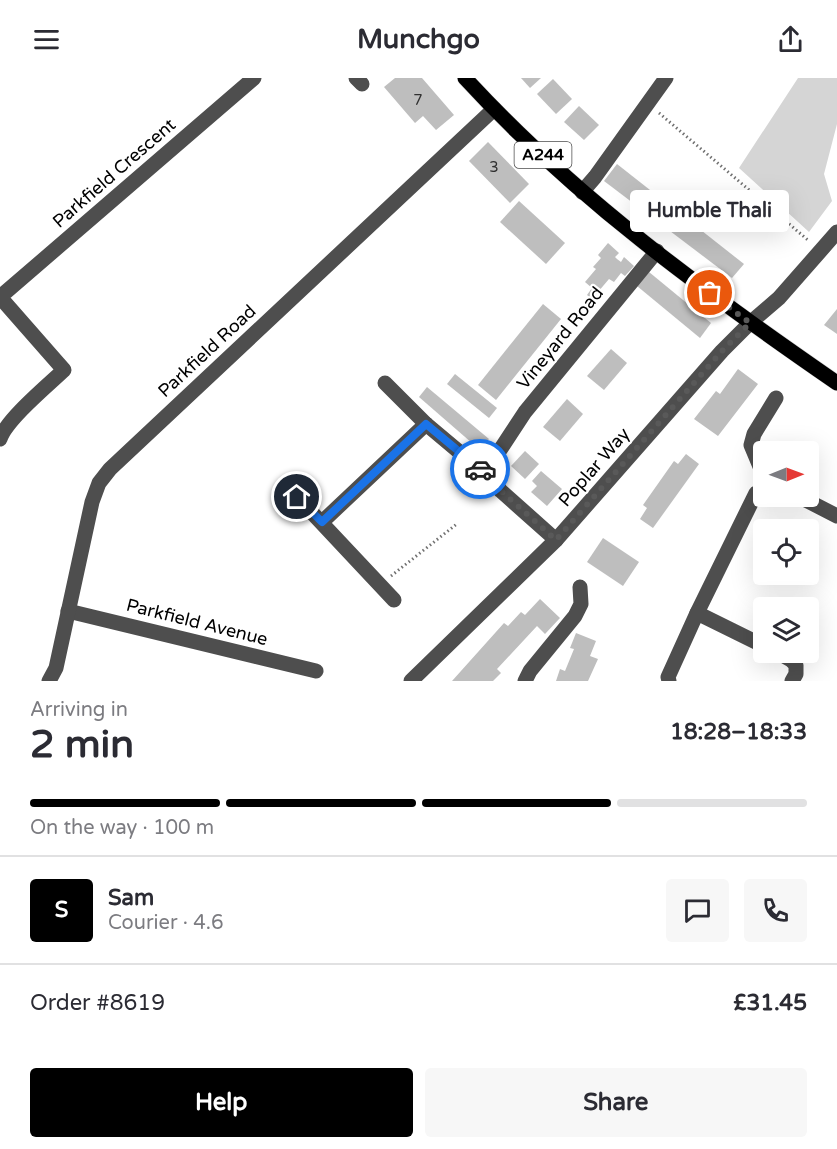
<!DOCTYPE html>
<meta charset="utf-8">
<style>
:root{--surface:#fff;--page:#f7f7f7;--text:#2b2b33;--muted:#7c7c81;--line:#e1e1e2;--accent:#000}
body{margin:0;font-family:"Varela Round",sans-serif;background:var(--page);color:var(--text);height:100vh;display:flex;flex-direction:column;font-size:22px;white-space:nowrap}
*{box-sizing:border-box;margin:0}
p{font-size:20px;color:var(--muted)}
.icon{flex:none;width:33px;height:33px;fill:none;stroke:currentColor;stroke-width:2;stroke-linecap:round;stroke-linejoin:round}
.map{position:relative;height:603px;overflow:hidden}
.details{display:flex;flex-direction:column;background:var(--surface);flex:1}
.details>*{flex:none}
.needle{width:39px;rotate:89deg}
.fabs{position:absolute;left:753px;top:363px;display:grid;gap:12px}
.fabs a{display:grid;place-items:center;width:66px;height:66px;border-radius:6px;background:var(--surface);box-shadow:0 6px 24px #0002;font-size:30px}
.pin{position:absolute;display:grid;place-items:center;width:51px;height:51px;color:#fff;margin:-26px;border:3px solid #fff;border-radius:50%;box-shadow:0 2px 6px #0007}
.courier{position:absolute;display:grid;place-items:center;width:60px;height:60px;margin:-30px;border:4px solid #1a73e8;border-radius:50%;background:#fff;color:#222;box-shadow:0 2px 8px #0007}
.bubble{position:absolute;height:42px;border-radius:6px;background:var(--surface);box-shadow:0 6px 24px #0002;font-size:20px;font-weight:800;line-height:42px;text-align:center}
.headline em{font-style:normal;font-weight:800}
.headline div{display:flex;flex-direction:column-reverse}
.headline{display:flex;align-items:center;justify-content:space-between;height:102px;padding:0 30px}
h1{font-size:39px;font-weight:800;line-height:45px}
.bar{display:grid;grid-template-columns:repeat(4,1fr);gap:9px 6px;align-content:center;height:72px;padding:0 30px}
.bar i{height:8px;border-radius:4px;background:var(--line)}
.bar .current{background:var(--accent)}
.bar p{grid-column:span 4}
.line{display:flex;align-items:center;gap:15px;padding:0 30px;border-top:2px solid var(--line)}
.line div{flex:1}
.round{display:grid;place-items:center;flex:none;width:63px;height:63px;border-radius:6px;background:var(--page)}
.button{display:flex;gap:12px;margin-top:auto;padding:12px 30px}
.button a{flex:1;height:69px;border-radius:6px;background:var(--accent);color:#fff;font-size:24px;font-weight:800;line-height:69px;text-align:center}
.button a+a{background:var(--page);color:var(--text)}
header{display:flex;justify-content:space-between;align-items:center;height:78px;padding:0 30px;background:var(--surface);font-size:27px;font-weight:800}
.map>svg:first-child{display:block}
.green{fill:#d5d5d5}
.building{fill:#bebebe}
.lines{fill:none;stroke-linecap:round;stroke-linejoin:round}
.major-casing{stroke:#dbdbdb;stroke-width:16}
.path{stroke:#707070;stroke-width:3;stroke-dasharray:1.5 3;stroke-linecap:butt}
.minor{stroke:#4e4e4e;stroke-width:15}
.major{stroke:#000;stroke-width:15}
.done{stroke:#595959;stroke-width:6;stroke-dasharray:0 10.8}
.route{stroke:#1a73e8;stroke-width:8}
.labels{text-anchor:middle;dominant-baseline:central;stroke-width:4.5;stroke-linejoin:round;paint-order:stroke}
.number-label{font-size:15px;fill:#303030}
.shield{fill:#fff;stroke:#4c4c4c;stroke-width:1.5}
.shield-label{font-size:16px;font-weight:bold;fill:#000}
.street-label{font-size:18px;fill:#000;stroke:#fff}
</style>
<header><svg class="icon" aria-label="menu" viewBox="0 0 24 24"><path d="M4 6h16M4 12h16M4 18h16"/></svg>Munchgo<svg class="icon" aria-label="share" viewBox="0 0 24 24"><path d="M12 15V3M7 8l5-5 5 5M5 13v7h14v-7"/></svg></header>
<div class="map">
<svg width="837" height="603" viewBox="0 0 837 603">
<rect width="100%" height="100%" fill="#fff"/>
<path class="green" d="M 798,0 L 837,0 L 837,46 L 824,96 L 832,123 L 809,154 L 739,90 Z"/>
<g class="building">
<path d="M 395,0 L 422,0 L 454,37 L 436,52 L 423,38 L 415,45 L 384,9 Z"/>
<path d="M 521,0 L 541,0 L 530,10 Z"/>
<path d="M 553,1 L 572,21 L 556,36 L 537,16 Z"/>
<path d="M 579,28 L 599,47 L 584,62 L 564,44 Z"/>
<path d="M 488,64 L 529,106 L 510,125 L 469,83 Z"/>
<path d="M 617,86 L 744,186 L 732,200 L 604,103 Z"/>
<path d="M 519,123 L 565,165 L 546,186 L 500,144 Z"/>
<path d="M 608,165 L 619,175 L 615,179 L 617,181 L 621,184 L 624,179 L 634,188 L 625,198 L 621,195 L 614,204 L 609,201 L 592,221 L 587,217 L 592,210 L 585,204 L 596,191 L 593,189 L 601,180 L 598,177 Z"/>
<path d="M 649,194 L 711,245 L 700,260 L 637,208 Z"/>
<path d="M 543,226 L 561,241 L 496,322 L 478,307 Z"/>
<path d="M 837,231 L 837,256 L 824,247 Z"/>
<path d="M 611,271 L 627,285 L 604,312 L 587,298 Z"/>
<path d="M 738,291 L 758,306 L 718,358 L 694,341 L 716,313 L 720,316 Z"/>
<path d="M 455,296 L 497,330 L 489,340 L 447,306 Z"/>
<path d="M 427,309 L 489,361 L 480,372 L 419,319 Z"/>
<path d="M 567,321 L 583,336 L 560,363 L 543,349 Z"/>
<path d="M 525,373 L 539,386 L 525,401 L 511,388 Z"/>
<path d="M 686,376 L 699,386 L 653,450 L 640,441 L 647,430 L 643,427 L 674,383 L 678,386 Z"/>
<path d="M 541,393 L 562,411 L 547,428 L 531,414 L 537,408 L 532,403 Z"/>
<path d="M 603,460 L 639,484 L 623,508 L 587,484 Z"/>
<path d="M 540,521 L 560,540 L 545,556 L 537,548 L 497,591 L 501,595 L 493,603 L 452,603 L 504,545 L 508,548 L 521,534 L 525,537 Z"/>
<path d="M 576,555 L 596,563 L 590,578 L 598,581 L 588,603 L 556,603 L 560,591 L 565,593 L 574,571 L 570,570 Z"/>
</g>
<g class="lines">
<defs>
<path id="major" d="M 465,0 C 574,119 705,214 837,305"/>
</defs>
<use href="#major" class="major-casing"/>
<g class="path">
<path d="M 659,35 L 809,163"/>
<path d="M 391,498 L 458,445"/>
</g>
<g class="minor">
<path d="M 356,0 L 362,6"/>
<path d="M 582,114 L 595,99 L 666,0"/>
<path d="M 385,305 L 426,346 L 482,393 L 501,413 L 556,462"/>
<path d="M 0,361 C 6,342 48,307 64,292 L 0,219 L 254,0"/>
<path d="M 498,375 L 525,334 L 657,173"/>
<path d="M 764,398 L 751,367 L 754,356 L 776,320"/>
<path d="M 286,407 L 394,522"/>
<path d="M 798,418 L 837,438"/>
<path d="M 322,444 L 426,346"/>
<path d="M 68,533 L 316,593"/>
<path d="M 697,535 L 756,415 L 764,413"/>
<path d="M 777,574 L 791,582 L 796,587 L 796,596 L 792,603"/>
<path d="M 49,603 L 56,590 L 92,424 L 99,405 L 110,391 L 494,31"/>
<path d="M 411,603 L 556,462 L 722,273 L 750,245 L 779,220 L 837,154"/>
<path d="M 525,603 L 530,593 L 575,538 L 581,526 L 580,509"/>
<path d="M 669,603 L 668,599 L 697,535 L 764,568"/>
</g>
<use href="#major" class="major"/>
</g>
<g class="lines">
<path class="done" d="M 480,391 L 501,413 L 556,462 L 722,273 L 750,245 L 710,215"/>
<path class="route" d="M 297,419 L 322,444 L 426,346 L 480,391"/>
</g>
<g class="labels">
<g class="number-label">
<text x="418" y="22">7</text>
<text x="494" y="89">3</text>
</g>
<rect class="shield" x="514.5" y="64" width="57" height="26" rx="4.5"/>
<g class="shield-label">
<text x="543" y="77">A244</text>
</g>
<g class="street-label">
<text transform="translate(114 95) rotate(-41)">Parkfield Crescent</text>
<text transform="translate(560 260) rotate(-51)">Vineyard Road</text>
<text transform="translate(207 273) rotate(-43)">Parkfield Road</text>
<text transform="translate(594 389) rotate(-49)">Poplar Way</text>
<text transform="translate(197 544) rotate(14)">Parkfield Avenue</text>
</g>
</g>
</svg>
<div class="fabs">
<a><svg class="needle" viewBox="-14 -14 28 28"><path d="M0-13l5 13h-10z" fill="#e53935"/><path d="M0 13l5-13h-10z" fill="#7c7c81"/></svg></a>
<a><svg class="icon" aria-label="locate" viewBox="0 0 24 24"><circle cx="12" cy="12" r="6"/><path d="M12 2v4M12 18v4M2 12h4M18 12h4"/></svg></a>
<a><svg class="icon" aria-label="layers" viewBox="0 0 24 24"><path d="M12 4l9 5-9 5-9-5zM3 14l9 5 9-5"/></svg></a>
</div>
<div class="pin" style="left:710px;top:215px;background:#ea580c"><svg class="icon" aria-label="bag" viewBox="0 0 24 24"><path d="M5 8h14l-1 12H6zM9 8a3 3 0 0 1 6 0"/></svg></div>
<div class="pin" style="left:297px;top:419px;background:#1f2937"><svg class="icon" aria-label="home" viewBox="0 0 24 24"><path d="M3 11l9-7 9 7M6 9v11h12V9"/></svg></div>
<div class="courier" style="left:480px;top:391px"><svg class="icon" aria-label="car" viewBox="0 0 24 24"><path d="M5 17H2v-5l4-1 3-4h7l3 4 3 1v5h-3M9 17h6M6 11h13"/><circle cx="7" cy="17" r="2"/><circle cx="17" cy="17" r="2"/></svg></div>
<div class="bubble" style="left:630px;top:112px;width:159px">Humble Thali</div>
</div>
<section class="details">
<div class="headline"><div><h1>2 min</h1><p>Arriving in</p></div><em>18:28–18:33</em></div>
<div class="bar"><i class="current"></i><i class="current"></i><i class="current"></i><i></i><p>On the way · 100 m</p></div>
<div class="line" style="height:108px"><b class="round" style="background:var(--accent);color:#fff">S</b><div><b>Sam</b><p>Courier · 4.6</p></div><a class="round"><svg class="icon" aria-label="chat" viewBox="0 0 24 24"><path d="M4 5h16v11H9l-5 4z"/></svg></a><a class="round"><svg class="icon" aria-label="phone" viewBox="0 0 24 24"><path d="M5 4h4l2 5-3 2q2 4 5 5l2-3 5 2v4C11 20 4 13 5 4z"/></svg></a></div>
<div class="line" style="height:78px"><div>Order #8619</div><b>£31.45</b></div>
<div class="button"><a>Help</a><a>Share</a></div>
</section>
